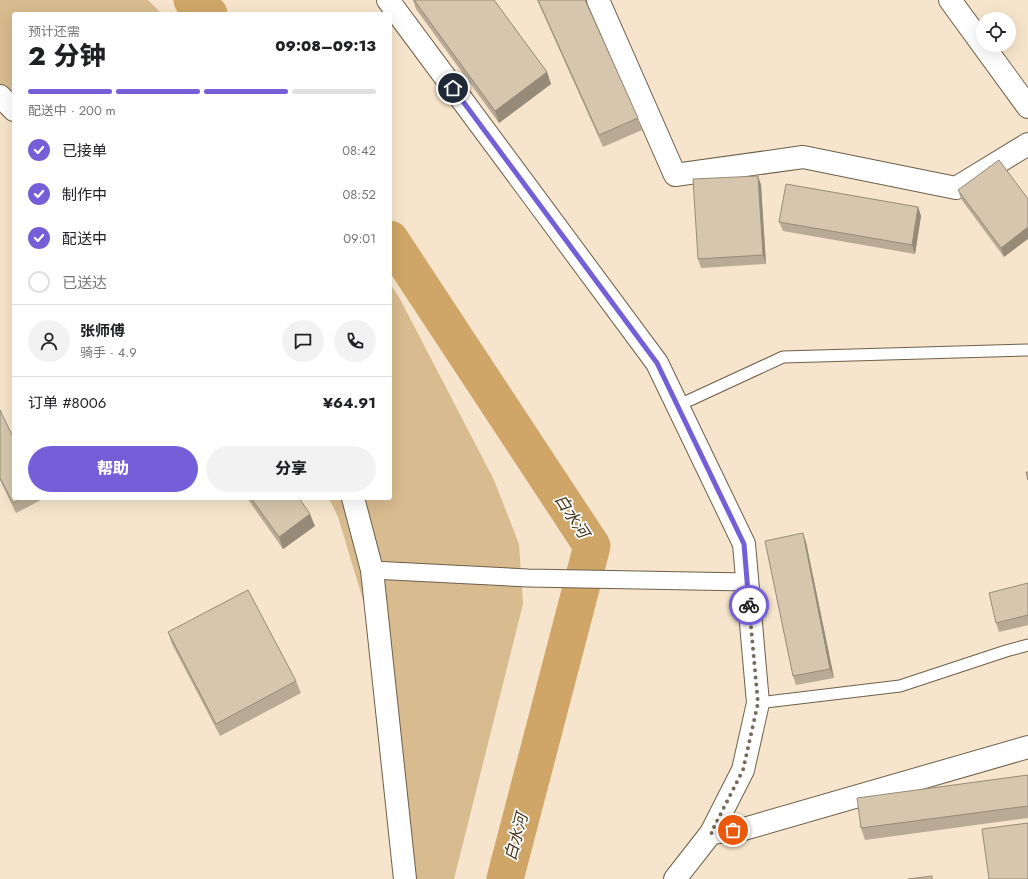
<!DOCTYPE html>
<html lang="zh">
<meta charset="utf-8">
<style>
:root{--surface:#fff;--page:#f2f2f2;--text:#202124;--muted:#757577;--line:#e0e0e0;--accent:#755fd9}
body{margin:0;font-family:Jost,"Noto Sans SC",sans-serif;background:var(--page);color:var(--text);height:100vh;display:flex;flex-direction:column;font-size:15px;white-space:nowrap}
*{box-sizing:border-box;margin:0}
p{font-size:13px;color:var(--muted)}
.icon{flex:none;width:22px;height:22px;fill:none;stroke:currentColor;stroke-width:2;stroke-linecap:round;stroke-linejoin:round}
.map{position:relative;flex:1;overflow:hidden}
.side{position:absolute;left:12px;top:12px;width:380px;height:488px;display:flex;flex-direction:column;background:var(--surface);border-radius:4px;box-shadow:0 4px 16px #0002}
.side>*{flex:none}
.fabs{position:absolute;left:976px;top:12px;display:grid;gap:8px}
.fabs a{display:grid;place-items:center;width:40px;height:40px;border-radius:50%;background:var(--surface);box-shadow:0 4px 16px #0002;font-size:20px}
.pin{position:absolute;display:grid;place-items:center;width:34px;height:34px;color:#fff;margin:-17px;border:2px solid #fff;border-radius:50%;box-shadow:0 1px 4px #0007}
.courier{position:absolute;display:grid;place-items:center;width:40px;height:40px;margin:-20px;border:3px solid #755fd9;border-radius:50%;background:#fff;color:#222;box-shadow:0 1px 5px #0007}
.headline em{font-style:normal;font-weight:800}
.headline div{display:flex;flex-direction:column-reverse}
.headline{display:flex;align-items:center;justify-content:space-between;height:68px;padding:0 16px}
h1{font-size:26px;font-weight:800;line-height:30px}
.bar{display:grid;grid-template-columns:repeat(4,1fr);gap:6px 4px;align-content:center;height:48px;padding:0 16px}
.bar i{height:5px;border-radius:3px;background:var(--line)}
.bar .current{background:var(--accent)}
.bar p{grid-column:span 4}
.line{display:flex;align-items:center;gap:10px;padding:0 16px;border-top:1px solid var(--line)}
.line div{flex:1}
.round{display:grid;place-items:center;flex:none;width:42px;height:42px;border-radius:21px;background:var(--page)}
ol{padding:0 16px;list-style:none}
li{display:flex;align-items:center;gap:12px;height:44px}
li p{margin-inline-start:auto}
li .icon{padding:4px;border-radius:50%;background:var(--accent);color:#fff;stroke-width:4}
li:last-child{color:var(--muted)}
li i{width:22px;height:22px;border:2px solid var(--line);border-radius:50%}
.action{display:flex;gap:8px;margin-top:auto;padding:8px 16px}
.action a{flex:1;height:46px;border-radius:24px;background:var(--accent);color:#fff;font-size:16px;font-weight:800;line-height:46px;text-align:center}
.action a+a{background:var(--page);color:var(--text)}
.map>svg:first-child{display:block}
.green{fill:#d8bb8f}
.lines{fill:none;stroke-linecap:round;stroke-linejoin:round}
.river{stroke:#cfa667;stroke-width:37}
.service-casing{stroke:#6d5f49;stroke-width:13}
.pedestrian-casing{stroke:#6d5f49;stroke-width:19}
.minor-casing{stroke:#6d5f49;stroke-width:24}
.tertiary-casing{stroke:#6d5f49;stroke-width:24}
.trunk-casing{stroke:#6d5f49;stroke-width:24}
.service{stroke:#fff;stroke-width:11}
.pedestrian{stroke:#fff;stroke-width:17}
.minor{stroke:#fff;stroke-width:22}
.tertiary{stroke:#fff;stroke-width:22}
.trunk{stroke:#fff;stroke-width:22}
.wall{fill:#b8aa95}
.shaded-wall{fill:#968b79}
.building{fill:#d6c6ad;stroke:#968b79}
.done{stroke:#756b5c;stroke-width:4;stroke-dasharray:0 7.2}
.route{stroke:#755fd9;stroke-width:5}
.labels{text-anchor:middle;dominant-baseline:central;stroke-width:3.5;stroke-linejoin:round;paint-order:stroke}
.water-label{font-size:16px;font-style:italic;fill:#453417;stroke:#fff}
</style>
<div class="map">
<svg width="1028" height="879" viewBox="0 0 1028 879">
<rect width="100%" height="100%" fill="#f6e5cc"/>
<g class="green">
<path d="M 0,0 L 148,0 L 162,14 L 14,14 L 14,105 L 0,91 Z"/>
<path d="M 390,284 L 399,297 L 494,480 L 519,544 L 523,604 L 454,879 L 400,879 L 376,643 L 338,517 L 329,498 L 390,498 Z"/>
</g>
<g class="lines">
<g class="river">
<path d="M 192,0 L 209,14"/>
<path d="M 390,239 L 592,546 L 505,879"/>
</g>
<defs>
<g id="service">
<path d="M 677,406 L 783,357 L 1028,350"/>
<path d="M 758,703 L 900,686 L 1006,651 L 1028,645"/>
</g>
<path id="pedestrian" d="M 372,570 L 528,578 L 747,582"/>
<g id="minor">
<path d="M 598,0 L 675,175 L 803,157 L 956,188 L 1028,144"/>
<path d="M 711,833 L 744,829 L 1028,747"/>
</g>
<g id="tertiary">
<path d="M 950,0 L 1028,107"/>
<path d="M 0,96 L 14,110"/>
<path d="M 353,498 L 372,570 L 405,879"/>
</g>
<path id="trunk" d="M 388,0 L 657,363 L 744,544 L 758,703 L 743,770 L 711,833 L 675,879"/>
</defs>
<use href="#service" class="service-casing"/>
<use href="#pedestrian" class="pedestrian-casing"/>
<use href="#minor" class="minor-casing"/>
<use href="#tertiary" class="tertiary-casing"/>
<use href="#trunk" class="trunk-casing"/>
<use href="#service" class="service"/>
<use href="#pedestrian" class="pedestrian"/>
<use href="#minor" class="minor"/>
<use href="#tertiary" class="tertiary"/>
<use href="#trunk" class="trunk"/>
</g>
<g class="wall">
<path d="M 413,0 L 494,0 L 547,72 L 551,84 L 499,123 L 416,9 Z"/>
<path d="M 537,0 L 585,0 L 638,118 L 642,130 L 603,147 Z"/>
<path d="M 999,160 L 1004,257 L 961,199 L 958,190 Z"/>
<path d="M 758,176 L 761,185 L 766,264 L 701,268 L 698,259 Z"/>
<path d="M 918,207 L 921,216 L 915,254 L 783,231 L 779,222 Z"/>
<path d="M 0,410 L 14,498 L 42,498 L 43,499 L 16,513 L 0,480 Z"/>
<path d="M 247,498 L 299,498 L 315,526 L 283,549 Z"/>
<path d="M 806,542 L 834,678 L 796,685 L 793,676 Z"/>
<path d="M 1028,583 L 1028,625 L 999,632 L 996,623 Z"/>
<path d="M 168,632 L 296,681 L 301,693 L 220,736 L 172,644 Z"/>
<path d="M 1028,775 L 1028,818 L 865,840 L 861,828 Z"/>
</g>
<g class="shaded-wall">
<path d="M 547,72 L 551,84 L 499,123 L 495,111 Z"/>
<path d="M 758,176 L 761,185 L 766,264 L 763,255 Z"/>
<path d="M 918,207 L 921,216 L 915,254 L 912,245 Z"/>
<path d="M 1028,227 L 1028,239 L 1004,257 L 1001,248 Z"/>
<path d="M 310,514 L 315,526 L 283,549 L 279,537 Z"/>
<path d="M 803,533 L 806,542 L 834,678 L 830,669 Z"/>
</g>
<g class="building">
<path d="M 414,0 L 494,0 L 547,72 L 495,111 Z"/>
<path d="M 538,0 L 585,0 L 638,118 L 599,135 Z"/>
<path d="M 999,160 L 1028,199 L 1028,227 L 1001,248 L 958,190 Z"/>
<path d="M 758,176 L 763,255 L 698,259 L 693,179 Z"/>
<path d="M 786,184 L 918,207 L 912,245 L 779,222 Z"/>
<path d="M 0,410 L 14,439 L 14,498 L 24,498 L 13,503 L 0,478 Z"/>
<path d="M 1026,472 L 1028,472 L 1028,480 Z"/>
<path d="M 251,498 L 299,498 L 310,514 L 279,537 Z"/>
<path d="M 803,533 L 830,669 L 793,676 L 765,541 Z"/>
<path d="M 1028,583 L 1028,615 L 996,623 L 989,593 Z"/>
<path d="M 248,590 L 296,681 L 216,724 L 168,632 Z"/>
<path d="M 1028,775 L 1028,806 L 861,828 L 857,798 Z"/>
<path d="M 1028,823 L 1028,879 L 989,879 L 982,829 Z"/>
<path d="M 932,876 L 932,879 L 908,879 Z"/>
</g>
<g class="lines">
<path class="done" d="M 733,830 L 711,833 L 743,770 L 758,703 L 749,605"/>
<path class="route" d="M 453,88 L 657,363 L 744,544 L 749,605"/>
</g>
<g class="labels">
<g class="water-label">
<text transform="translate(572 516) rotate(57)">白水河</text>
<text transform="translate(516 837) rotate(-75)">白水河</text>
</g>
</g>
</svg>
<div class="fabs">
<a><svg class="icon" aria-label="locate" viewBox="0 0 24 24"><circle cx="12" cy="12" r="6"/><path d="M12 2v4M12 18v4M2 12h4M18 12h4"/></svg></a>
</div>
<div class="pin" style="left:733px;top:830px;background:#ea580c"><svg class="icon" aria-label="bag" viewBox="0 0 24 24"><path d="M5 8h14l-1 12H6zM9 8a3 3 0 0 1 6 0"/></svg></div>
<div class="pin" style="left:453px;top:88px;background:#1f2937"><svg class="icon" aria-label="home" viewBox="0 0 24 24"><path d="M3 11l9-7 9 7M6 9v11h12V9"/></svg></div>
<div class="courier" style="left:749px;top:605px"><svg class="icon" aria-label="bike" viewBox="0 0 24 24"><circle cx="6" cy="16" r="4"/><circle cx="18" cy="16" r="4"/><path d="M6 16l4-8h5l3 8M10 8l3 8H6M13 5h3"/></svg></div>
<section class="side">
<div class="headline"><div><h1>2 分钟</h1><p>预计还需</p></div><em>09:08–09:13</em></div>
<div class="bar"><i class="current"></i><i class="current"></i><i class="current"></i><i></i><p>配送中 · 200 m</p></div>
<ol>
<li><svg class="icon" aria-label="check" viewBox="0 0 24 24"><path d="M5 12l5 5 9-10"/></svg>已接单<p>08:42</p></li>
<li><svg class="icon" aria-label="check" viewBox="0 0 24 24"><path d="M5 12l5 5 9-10"/></svg>制作中<p>08:52</p></li>
<li><svg class="icon" aria-label="check" viewBox="0 0 24 24"><path d="M5 12l5 5 9-10"/></svg>配送中<p>09:01</p></li>
<li><i></i>已送达</li>
</ol>
<div class="line" style="height:72px"><a class="round"><svg class="icon" aria-label="person" viewBox="0 0 24 24"><circle cx="12" cy="8" r="4"/><path d="M4 21q1-7 8-7t8 7"/></svg></a><div><b>张师傅</b><p>骑手 · 4.9</p></div><a class="round"><svg class="icon" aria-label="chat" viewBox="0 0 24 24"><path d="M4 5h16v11H9l-5 4z"/></svg></a><a class="round"><svg class="icon" aria-label="phone" viewBox="0 0 24 24"><path d="M5 4h4l2 5-3 2q2 4 5 5l2-3 5 2v4C11 20 4 13 5 4z"/></svg></a></div>
<div class="line" style="height:52px"><div>订单 #8006</div><b>¥64.91</b></div>
<div class="action"><a>帮助</a><a>分享</a></div>
</section>
</div>
